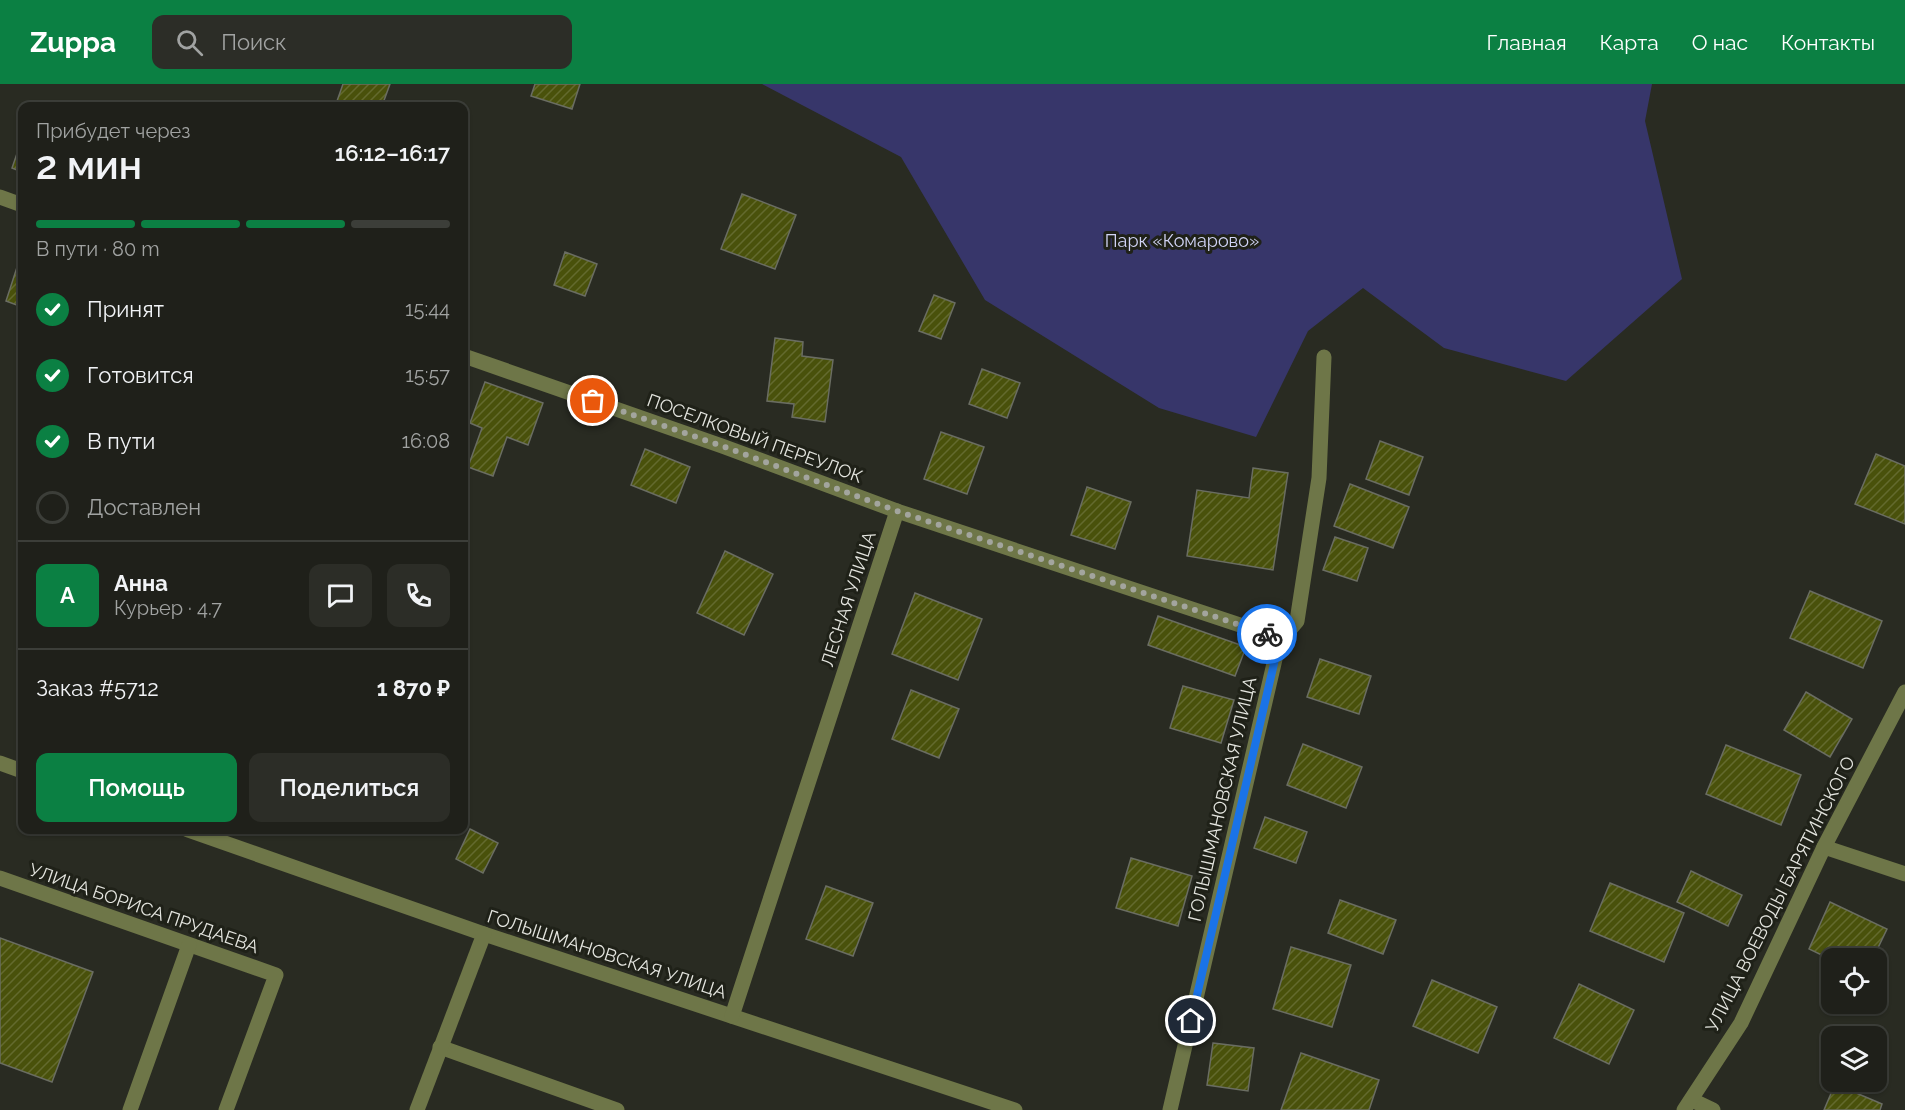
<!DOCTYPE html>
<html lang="ru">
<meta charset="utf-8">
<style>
:root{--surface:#1f201a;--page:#2c2d27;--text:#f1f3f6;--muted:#a1a3a2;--line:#3c3e39;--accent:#0b8043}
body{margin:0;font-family:Raleway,sans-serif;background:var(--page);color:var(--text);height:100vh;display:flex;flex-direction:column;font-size:22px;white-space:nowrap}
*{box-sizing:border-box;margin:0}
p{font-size:20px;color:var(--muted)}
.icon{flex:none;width:33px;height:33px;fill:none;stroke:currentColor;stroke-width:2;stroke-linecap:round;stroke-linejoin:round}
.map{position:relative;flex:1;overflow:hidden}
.panel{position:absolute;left:18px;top:18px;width:450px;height:732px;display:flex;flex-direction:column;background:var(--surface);border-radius:12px;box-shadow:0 2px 4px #0004,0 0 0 2px var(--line)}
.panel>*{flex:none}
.fabs{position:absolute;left:1821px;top:864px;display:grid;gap:12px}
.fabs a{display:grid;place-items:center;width:66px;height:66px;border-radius:12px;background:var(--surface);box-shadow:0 2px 4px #0004,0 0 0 2px var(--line);font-size:30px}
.pin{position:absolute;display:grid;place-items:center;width:51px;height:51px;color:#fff;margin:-26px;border:3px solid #fff;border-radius:50%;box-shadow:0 2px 6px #0007}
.courier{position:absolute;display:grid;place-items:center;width:60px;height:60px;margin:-30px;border:4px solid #1a73e8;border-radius:50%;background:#fff;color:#222;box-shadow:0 2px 8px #0007}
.head em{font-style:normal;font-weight:600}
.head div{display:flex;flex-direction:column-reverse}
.head{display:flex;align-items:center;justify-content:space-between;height:102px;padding:0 18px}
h1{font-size:39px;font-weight:600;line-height:45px}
.bar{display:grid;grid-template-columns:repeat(4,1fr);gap:9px 6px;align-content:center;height:72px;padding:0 18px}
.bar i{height:8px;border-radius:4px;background:var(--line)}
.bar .selected{background:var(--accent)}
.bar p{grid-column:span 4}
.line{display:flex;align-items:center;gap:15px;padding:0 18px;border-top:2px solid var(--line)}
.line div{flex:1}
.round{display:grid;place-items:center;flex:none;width:63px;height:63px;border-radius:12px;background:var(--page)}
ol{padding:0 18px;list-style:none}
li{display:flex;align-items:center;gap:18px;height:66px}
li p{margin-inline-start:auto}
li .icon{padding:6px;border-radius:50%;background:var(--accent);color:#fff;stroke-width:4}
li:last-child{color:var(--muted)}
li i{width:33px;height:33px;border:3px solid var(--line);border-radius:50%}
.cta{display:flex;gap:12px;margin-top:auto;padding:12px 18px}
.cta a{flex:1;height:69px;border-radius:12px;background:var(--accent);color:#fff;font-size:24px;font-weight:600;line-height:69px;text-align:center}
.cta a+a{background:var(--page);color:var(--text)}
header{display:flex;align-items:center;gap:36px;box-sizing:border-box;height:84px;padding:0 30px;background:var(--accent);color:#fff}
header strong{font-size:28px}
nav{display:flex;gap:33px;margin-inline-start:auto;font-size:21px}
.search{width:420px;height:54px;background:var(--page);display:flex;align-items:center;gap:15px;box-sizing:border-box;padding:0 21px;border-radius:12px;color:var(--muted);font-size:22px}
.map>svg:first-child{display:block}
.park{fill:#37366a}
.building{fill:url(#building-hatch);stroke:#6a6d62;stroke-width:1.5}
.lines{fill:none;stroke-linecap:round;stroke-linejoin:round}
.minor{stroke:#6e7648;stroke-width:15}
.done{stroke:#a3a59e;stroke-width:6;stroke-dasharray:0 10.8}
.route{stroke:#1a73e8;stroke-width:8}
.labels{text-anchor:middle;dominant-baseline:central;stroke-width:6;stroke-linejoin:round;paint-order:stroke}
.park-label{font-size:18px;fill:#d1d4f6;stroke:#1f2118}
.street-label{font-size:18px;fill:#e5e6e0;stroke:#1f2118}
</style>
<header>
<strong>Zuppa</strong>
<div class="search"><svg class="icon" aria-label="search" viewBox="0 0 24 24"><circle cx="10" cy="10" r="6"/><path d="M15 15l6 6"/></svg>Поиск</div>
<nav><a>Главная</a><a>Карта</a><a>О нас</a><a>Контакты</a></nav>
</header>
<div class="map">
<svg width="1905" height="1026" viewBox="0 0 1905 1026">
<defs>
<pattern id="building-hatch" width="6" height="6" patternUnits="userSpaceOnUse" patternTransform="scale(1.5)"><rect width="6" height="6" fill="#49510b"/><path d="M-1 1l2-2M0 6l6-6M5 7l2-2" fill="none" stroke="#636a2e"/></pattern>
</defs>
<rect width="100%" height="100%" fill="#292b22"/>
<path class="park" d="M 762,0 L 1652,0 L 1645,37 L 1682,195 L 1566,297 L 1444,264 L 1363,204 L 1308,247 L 1256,353 L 1159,324 L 985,216 L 901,73 Z"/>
<g class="building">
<path d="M 343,0 L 390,0 L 382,22 L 344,22 L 336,20 Z"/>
<path d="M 535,0 L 580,0 L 572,25 L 531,12 Z"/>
<path d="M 22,55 L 22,88 L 12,84 Z"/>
<path d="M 742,110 L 796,131 L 775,185 L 721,165 Z"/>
<path d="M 22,168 L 22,223 L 6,217 Z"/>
<path d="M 565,168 L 597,180 L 585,212 L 554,201 Z"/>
<path d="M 934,211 L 955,219 L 941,255 L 919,247 Z"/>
<path d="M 775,254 L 803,258 L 802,272 L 833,276 L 825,338 L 792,333 L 794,320 L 767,317 Z"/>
<path d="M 982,285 L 1020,299 L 1007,334 L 969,320 Z"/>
<path d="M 485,298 L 543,319 L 528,361 L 507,353 L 493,392 L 468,383 L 482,344 L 470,339 Z"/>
<path d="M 941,348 L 984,363 L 967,410 L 924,395 Z"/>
<path d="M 1380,357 L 1423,373 L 1409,411 L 1366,395 Z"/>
<path d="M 645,365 L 690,383 L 676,419 L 631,401 Z"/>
<path d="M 1876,370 L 1905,382 L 1905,440 L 1855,420 Z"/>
<path d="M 1253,384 L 1288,389 L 1273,486 L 1187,472 L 1197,406 L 1249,414 Z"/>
<path d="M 1350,400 L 1409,423 L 1393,464 L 1334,442 Z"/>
<path d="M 1087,403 L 1131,418 L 1115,465 L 1071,451 Z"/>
<path d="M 1335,453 L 1368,464 L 1357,497 L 1323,486 Z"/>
<path d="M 725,467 L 773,490 L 744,551 L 697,529 Z"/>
<path d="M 1810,507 L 1882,537 L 1863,584 L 1790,554 Z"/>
<path d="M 915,509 L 982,535 L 958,596 L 892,570 Z"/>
<path d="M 1158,532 L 1246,563 L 1235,592 L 1148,561 Z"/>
<path d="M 1320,575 L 1371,592 L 1359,630 L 1307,613 Z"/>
<path d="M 1183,602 L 1234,616 L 1221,659 L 1170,644 Z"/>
<path d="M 911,606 L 959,625 L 939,674 L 892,655 Z"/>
<path d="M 1806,608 L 1852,635 L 1830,673 L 1784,646 Z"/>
<path d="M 1303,660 L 1362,683 L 1346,724 L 1287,701 Z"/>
<path d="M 1726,661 L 1801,691 L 1781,741 L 1706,710 Z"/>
<path d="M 1265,733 L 1307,748 L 1296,779 L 1254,764 Z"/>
<path d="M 470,745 L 498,759 L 483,789 L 456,775 Z"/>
<path d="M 1131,774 L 1192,792 L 1178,842 L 1116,824 Z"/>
<path d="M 1691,787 L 1742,811 L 1728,842 L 1677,818 Z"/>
<path d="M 1610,799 L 1684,829 L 1664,878 L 1590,847 Z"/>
<path d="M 826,802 L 873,819 L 853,872 L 806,855 Z"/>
<path d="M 1340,816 L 1396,836 L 1383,870 L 1328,849 Z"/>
<path d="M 1830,818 L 1887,845 L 1873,874 L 1832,876 L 1809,865 Z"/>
<path d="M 0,854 L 93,888 L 52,998 L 0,979 Z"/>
<path d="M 1291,863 L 1351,881 L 1332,943 L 1273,925 Z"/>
<path d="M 1432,896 L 1497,923 L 1478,969 L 1413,942 Z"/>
<path d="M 1579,900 L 1634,926 L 1609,980 L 1554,954 Z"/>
<path d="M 1213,959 L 1254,964 L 1248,1007 L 1207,1001 Z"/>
<path d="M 1301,969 L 1379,996 L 1369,1026 L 1281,1026 Z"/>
<path d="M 1835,1000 L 1882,1020 L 1880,1026 L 1824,1026 Z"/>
</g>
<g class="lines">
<g class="minor">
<path d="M 0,113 L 22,121"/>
<path d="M 464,272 L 722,362 L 897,427"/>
<path d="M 0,679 L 22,687"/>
<path d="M 188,746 L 484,850 L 1015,1026"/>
<path d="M 1824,763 L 1905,790"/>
<path d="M 0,794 L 276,891 L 226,1026"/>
<path d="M 732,932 L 897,427 L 1282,555"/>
<path d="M 440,963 L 617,1026"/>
<path d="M 1692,1016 L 1713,1026"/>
<path d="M 130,1026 L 189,861"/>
<path d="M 417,1026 L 484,850"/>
<path d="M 1170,1026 L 1279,558 L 1297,537 L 1319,394 L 1324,273"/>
<path d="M 1684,1026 L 1741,939 L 1824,763 L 1905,608"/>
</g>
</g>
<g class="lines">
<path class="done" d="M 593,317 L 722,362 L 897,427 L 1267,550"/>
<path class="route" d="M 1191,937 L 1279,558 L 1282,555 L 1267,550"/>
</g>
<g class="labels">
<g class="park-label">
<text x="1182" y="156">Парк «Комарово»</text>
</g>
<g class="street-label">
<text transform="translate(755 354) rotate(20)">ПОСЕЛКОВЫЙ ПЕРЕУЛОК</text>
<text transform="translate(848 515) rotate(-72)">ЛЕСНАЯ УЛИЦА</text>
<text transform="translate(1222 715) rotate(-77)">ГОЛЫШМАНОВСКАЯ УЛИЦА</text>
<text transform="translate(1780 810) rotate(-63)">УЛИЦА ВОЕВОДЫ БАРЯТИНСКОГО</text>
<text transform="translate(144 824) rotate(19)">УЛИЦА БОРИСА ПРУДАЕВА</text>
<text transform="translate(607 870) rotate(18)">ГОЛЫШМАНОВСКАЯ УЛИЦА</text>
</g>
</g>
</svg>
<div class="fabs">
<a><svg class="icon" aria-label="locate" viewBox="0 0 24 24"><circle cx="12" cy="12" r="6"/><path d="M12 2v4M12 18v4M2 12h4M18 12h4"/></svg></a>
<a><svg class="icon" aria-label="layers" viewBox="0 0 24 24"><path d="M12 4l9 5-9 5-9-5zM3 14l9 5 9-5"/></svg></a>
</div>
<div class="pin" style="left:593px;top:317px;background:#ea580c"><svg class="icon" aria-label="bag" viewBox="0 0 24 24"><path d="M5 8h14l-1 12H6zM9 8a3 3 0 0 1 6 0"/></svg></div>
<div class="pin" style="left:1191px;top:937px;background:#1f2937"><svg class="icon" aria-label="home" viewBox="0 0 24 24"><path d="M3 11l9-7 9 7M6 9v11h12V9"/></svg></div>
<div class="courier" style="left:1267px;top:550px"><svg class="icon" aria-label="bike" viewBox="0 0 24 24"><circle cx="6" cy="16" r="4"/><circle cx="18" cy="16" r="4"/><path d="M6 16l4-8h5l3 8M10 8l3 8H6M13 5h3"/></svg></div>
<section class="panel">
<div class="head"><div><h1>2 мин</h1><p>Прибудет через</p></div><em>16:12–16:17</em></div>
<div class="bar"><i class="selected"></i><i class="selected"></i><i class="selected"></i><i></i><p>В пути · 80 m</p></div>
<ol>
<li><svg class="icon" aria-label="check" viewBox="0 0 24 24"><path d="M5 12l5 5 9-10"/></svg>Принят<p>15:44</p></li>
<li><svg class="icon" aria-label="check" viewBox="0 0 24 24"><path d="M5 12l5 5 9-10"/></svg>Готовится<p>15:57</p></li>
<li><svg class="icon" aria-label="check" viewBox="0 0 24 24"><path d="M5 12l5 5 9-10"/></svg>В пути<p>16:08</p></li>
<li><i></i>Доставлен</li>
</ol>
<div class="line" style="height:108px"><b class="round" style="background:var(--accent);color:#fff">А</b><div><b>Анна</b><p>Курьер · 4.7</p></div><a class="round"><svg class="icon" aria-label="chat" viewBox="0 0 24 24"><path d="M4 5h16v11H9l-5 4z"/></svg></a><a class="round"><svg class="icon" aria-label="phone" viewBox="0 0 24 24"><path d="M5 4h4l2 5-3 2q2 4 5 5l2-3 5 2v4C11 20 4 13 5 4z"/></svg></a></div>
<div class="line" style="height:78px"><div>Заказ #5712</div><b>1 870 ₽</b></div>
<div class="cta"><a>Помощь</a><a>Поделиться</a></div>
</section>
</div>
